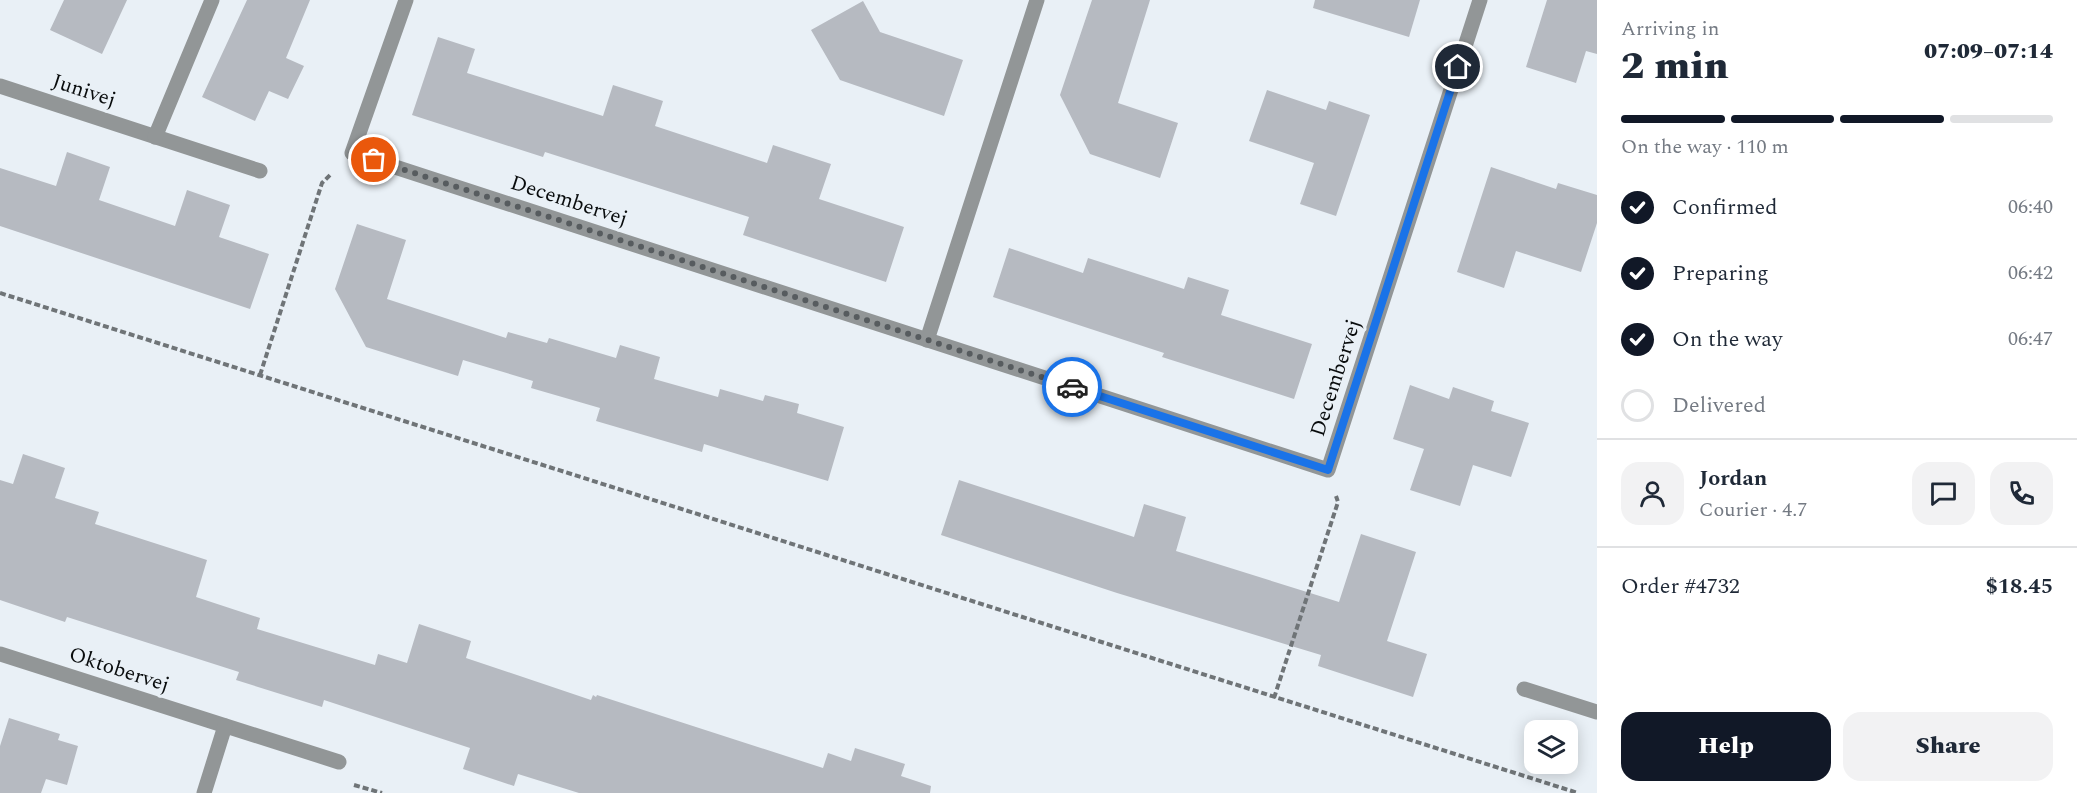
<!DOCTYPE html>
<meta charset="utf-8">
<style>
:root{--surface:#fff;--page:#f2f2f3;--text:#1f2937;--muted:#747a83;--line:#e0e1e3;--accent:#111827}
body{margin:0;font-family:Spectral,serif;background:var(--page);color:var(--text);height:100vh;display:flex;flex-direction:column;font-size:22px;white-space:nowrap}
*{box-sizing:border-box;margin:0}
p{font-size:20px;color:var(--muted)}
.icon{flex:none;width:33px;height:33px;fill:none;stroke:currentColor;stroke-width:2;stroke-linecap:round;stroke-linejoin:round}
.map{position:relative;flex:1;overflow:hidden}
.details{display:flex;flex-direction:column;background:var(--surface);width:480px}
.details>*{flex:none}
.fabs{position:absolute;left:1524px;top:720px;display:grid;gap:12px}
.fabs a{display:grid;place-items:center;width:54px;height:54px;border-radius:12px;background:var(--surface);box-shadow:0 3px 15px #0003;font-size:30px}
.pin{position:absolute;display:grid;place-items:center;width:51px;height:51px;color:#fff;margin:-26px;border:3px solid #fff;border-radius:50%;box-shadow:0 2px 6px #0007}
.courier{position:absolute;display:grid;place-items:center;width:60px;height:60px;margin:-30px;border:4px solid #1a73e8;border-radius:50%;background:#fff;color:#222;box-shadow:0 2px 8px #0007}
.head em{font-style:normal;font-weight:800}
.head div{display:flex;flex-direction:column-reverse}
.head{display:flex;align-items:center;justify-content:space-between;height:102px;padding:0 24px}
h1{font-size:39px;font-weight:800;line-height:45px}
.bar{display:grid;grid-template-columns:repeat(4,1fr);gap:9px 6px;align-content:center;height:72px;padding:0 24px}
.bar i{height:8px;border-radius:4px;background:var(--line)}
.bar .active{background:var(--accent)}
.bar p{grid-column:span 4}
.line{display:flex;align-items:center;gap:15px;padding:0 24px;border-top:2px solid var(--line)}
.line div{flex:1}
.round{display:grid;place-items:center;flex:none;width:63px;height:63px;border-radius:18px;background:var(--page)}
ol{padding:0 24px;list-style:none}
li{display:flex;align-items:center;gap:18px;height:66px}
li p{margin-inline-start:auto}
li .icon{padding:6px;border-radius:50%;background:var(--accent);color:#fff;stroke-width:4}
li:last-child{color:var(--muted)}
li i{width:33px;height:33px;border:3px solid var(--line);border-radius:50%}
.button{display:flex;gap:12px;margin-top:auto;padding:12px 24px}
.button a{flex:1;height:69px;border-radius:18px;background:var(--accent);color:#fff;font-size:24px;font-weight:800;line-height:69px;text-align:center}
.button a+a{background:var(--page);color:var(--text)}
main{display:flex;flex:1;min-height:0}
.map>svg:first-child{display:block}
.building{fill:#b6bac1}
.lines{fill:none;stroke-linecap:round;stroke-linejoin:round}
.path{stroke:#6f7477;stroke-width:4;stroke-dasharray:6 3;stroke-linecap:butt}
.service{stroke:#929697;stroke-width:15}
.minor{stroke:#929697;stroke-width:15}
.done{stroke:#575c5f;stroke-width:6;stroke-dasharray:0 10.8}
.route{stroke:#1a73e8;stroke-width:8}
.labels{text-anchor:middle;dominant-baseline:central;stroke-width:6;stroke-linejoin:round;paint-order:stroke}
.street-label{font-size:21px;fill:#090c0d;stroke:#e9f0f6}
</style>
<main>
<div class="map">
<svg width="1597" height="793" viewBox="0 0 1597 793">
<rect width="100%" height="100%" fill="#e9f0f6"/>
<g class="building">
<path d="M 64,0 L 127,0 L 102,54 L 50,30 Z"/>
<path d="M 247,0 L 310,0 L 286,58 L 304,66 L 288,99 L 269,91 L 255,121 L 202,97 Z"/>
<path d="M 1092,0 L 1150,0 L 1118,103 L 1178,123 L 1160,178 L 1090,154 L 1060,95 Z"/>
<path d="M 1315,0 L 1420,0 L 1409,37 L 1313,8 Z"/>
<path d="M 1547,0 L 1597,0 L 1597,54 L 1586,51 L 1576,83 L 1526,67 Z"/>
<path d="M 863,1 L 880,32 L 963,60 L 944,116 L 840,80 L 811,30 Z"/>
<path d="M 438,37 L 475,49 L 467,73 L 603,116 L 613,85 L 663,101 L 655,126 L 767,163 L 773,145 L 831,164 L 819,199 L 904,227 L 886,282 L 743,235 L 749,217 L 545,152 L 543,157 L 412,115 Z"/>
<path d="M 1267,90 L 1326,110 L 1329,101 L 1370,115 L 1336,216 L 1300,204 L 1314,163 L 1249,141 Z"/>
<path d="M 67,152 L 110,167 L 99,200 L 175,226 L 187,190 L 230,205 L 219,237 L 269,254 L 250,309 L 0,226 L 0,168 L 56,186 Z"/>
<path d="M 1491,167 L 1556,189 L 1558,183 L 1597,195 L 1597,223 L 1581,272 L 1516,251 L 1504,288 L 1457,272 Z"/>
<path d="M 357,224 L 406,240 L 387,299 L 506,338 L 508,332 L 547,343 L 549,338 L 616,358 L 620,345 L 660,357 L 654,379 L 718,397 L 720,389 L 763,401 L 765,395 L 799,404 L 797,413 L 844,427 L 828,481 L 704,444 L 702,452 L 596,421 L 600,408 L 531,388 L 533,381 L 463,360 L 458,376 L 366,347 L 335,289 Z"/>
<path d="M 1009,248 L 1083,273 L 1088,258 L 1184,289 L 1188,277 L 1229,290 L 1221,315 L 1312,344 L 1294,399 L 1162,357 L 1164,353 L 993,297 Z"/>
<path d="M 1410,385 L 1449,399 L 1453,387 L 1494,401 L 1491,411 L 1529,423 L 1511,477 L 1473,465 L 1460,506 L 1410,490 L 1424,449 L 1393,439 Z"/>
<path d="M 23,454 L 65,468 L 55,498 L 99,512 L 95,524 L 207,560 L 196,597 L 260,618 L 257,629 L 375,665 L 378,654 L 407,663 L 419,624 L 471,641 L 466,658 L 591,700 L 593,695 L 596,697 L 597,695 L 823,768 L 828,753 L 851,761 L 855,748 L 905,764 L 901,776 L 931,786 L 930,793 L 579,793 L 518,774 L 514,786 L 463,769 L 470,748 L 324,700 L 322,707 L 236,680 L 239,672 L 67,617 L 65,622 L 0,600 L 0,480 L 13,484 Z"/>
<path d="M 959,480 L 1134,537 L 1144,504 L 1186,517 L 1176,551 L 1339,602 L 1361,534 L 1416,552 L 1387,641 L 1427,654 L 1413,697 L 1318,666 L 1321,655 L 1117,593 L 941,535 Z"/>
<path d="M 9,718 L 60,734 L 58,740 L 78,746 L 67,785 L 46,779 L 41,793 L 0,793 L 0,746 Z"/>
</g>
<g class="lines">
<g class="path">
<path d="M 0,293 L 1578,793"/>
<path d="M 260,375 L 322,183 L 332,173"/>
<path d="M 1274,698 L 1338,502 L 1336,496"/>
<path d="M 354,785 L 382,793"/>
</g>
<path class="service" d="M 1524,689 L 1597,712"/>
<g class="minor">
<path d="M 406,0 L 352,153 L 1328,470 L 1480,0"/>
<path d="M 0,86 L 260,171"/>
<path d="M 155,137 L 212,0"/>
<path d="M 927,340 L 1037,0"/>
<path d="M 0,654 L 339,762"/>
<path d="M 204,793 L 225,726"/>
</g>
</g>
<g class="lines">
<path class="done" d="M 374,160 L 1072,387"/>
<path class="route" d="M 1072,387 L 1328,470 L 1458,67"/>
</g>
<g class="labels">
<g class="street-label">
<text transform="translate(84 91) rotate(18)">Junivej</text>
<text transform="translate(569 201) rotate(18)">Decembervej</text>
<text transform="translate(1336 378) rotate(-72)">Decembervej</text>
<text transform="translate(119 670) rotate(18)">Oktobervej</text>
</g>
</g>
</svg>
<div class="fabs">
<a><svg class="icon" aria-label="layers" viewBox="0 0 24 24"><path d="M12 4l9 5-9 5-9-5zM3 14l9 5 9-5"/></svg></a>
</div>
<div class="pin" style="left:374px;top:160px;background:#ea580c"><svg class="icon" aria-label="bag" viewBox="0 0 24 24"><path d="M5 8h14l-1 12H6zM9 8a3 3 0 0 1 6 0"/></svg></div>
<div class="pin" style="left:1458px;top:67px;background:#1f2937"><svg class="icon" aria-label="home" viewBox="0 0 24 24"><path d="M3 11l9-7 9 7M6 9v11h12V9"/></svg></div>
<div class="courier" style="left:1072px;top:387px"><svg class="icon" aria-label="car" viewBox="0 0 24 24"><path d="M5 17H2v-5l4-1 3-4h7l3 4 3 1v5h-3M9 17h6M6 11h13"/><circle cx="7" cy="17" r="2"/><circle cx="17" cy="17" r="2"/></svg></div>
</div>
<section class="details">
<div class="head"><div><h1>2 min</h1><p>Arriving in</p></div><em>07:09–07:14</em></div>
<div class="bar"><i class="active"></i><i class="active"></i><i class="active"></i><i></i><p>On the way · 110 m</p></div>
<ol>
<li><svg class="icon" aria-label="check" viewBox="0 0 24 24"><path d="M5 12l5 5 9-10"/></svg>Confirmed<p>06:40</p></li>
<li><svg class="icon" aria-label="check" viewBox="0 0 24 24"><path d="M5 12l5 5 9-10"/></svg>Preparing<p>06:42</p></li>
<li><svg class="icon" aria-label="check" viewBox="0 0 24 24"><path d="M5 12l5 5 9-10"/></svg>On the way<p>06:47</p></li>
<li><i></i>Delivered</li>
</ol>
<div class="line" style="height:108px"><a class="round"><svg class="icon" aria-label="person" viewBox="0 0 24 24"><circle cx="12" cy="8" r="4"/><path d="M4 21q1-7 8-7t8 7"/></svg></a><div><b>Jordan</b><p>Courier · 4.7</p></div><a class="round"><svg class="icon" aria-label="chat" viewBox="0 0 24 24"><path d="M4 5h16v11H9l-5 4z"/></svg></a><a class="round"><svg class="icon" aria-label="phone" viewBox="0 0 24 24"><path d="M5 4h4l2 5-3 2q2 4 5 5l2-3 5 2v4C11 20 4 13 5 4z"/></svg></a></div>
<div class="line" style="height:78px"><div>Order #4732</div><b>$18.45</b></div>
<div class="button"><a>Help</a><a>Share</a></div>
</section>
</main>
